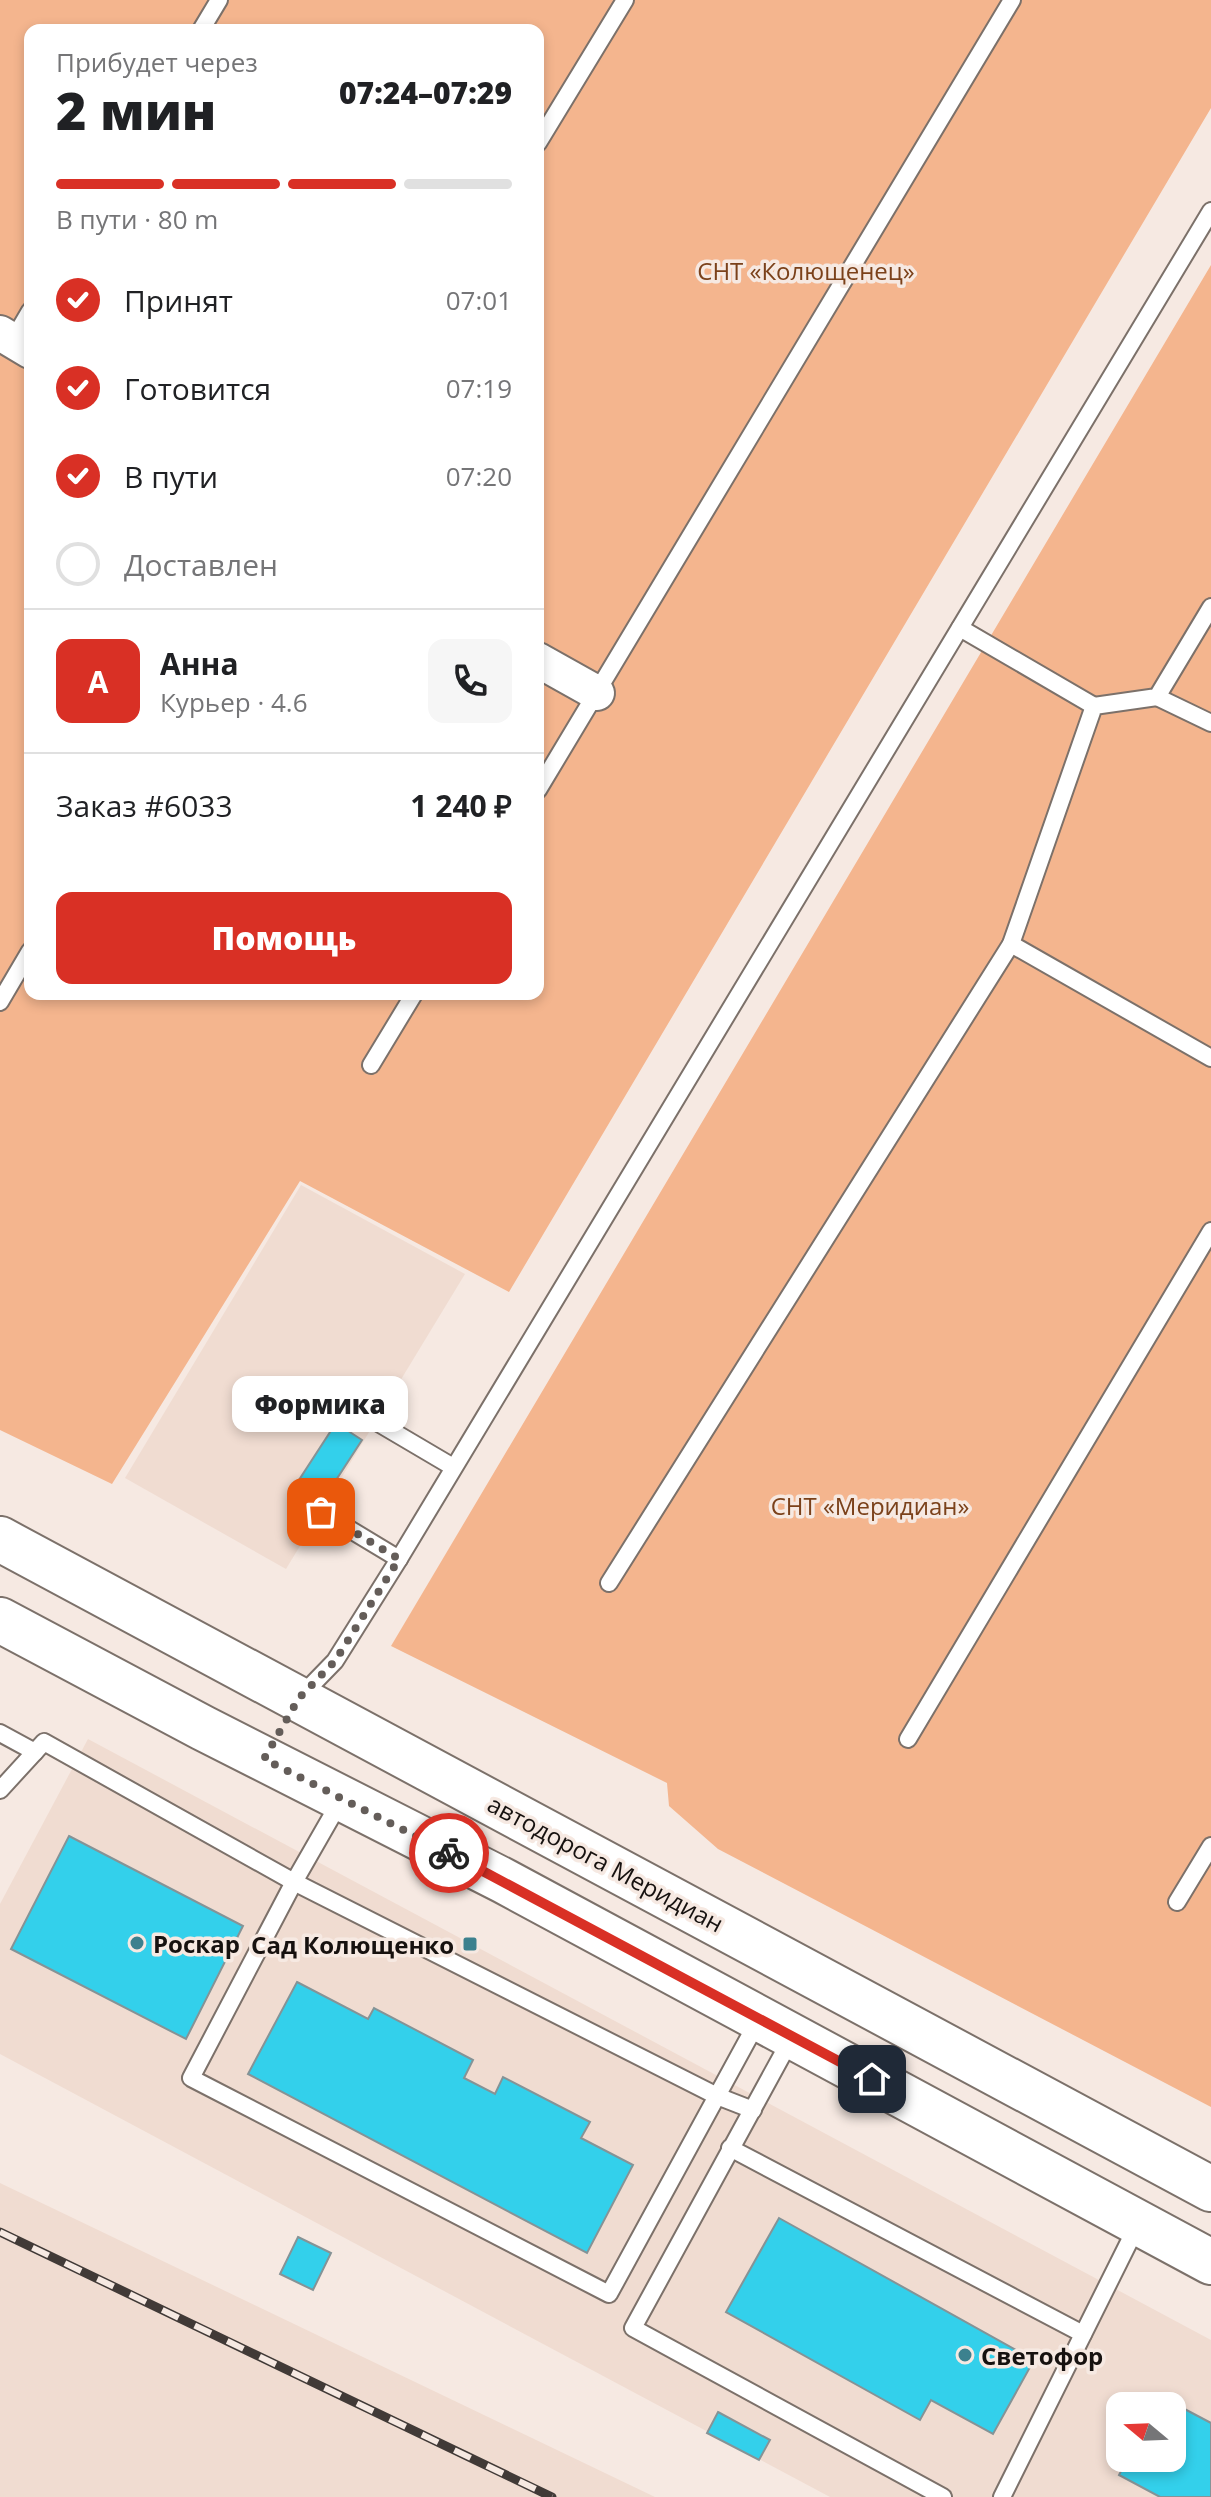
<!DOCTYPE html>
<html lang="ru">
<meta charset="utf-8">
<style>
:root{--surface:#fff;--page:#f6f6f6;--text:#202124;--muted:#757577;--line:#e0e0e0;--accent:#d93025}
body{margin:0;font-family:"Open Sans",sans-serif;background:var(--page);color:var(--text);height:100vh;display:flex;flex-direction:column;font-size:30px;white-space:nowrap}
*{box-sizing:border-box;margin:0}
p{font-size:26px;color:var(--muted)}
.icon{flex:none;width:44px;height:44px;fill:none;stroke:currentColor;stroke-width:2;stroke-linecap:round;stroke-linejoin:round}
.map{position:relative;flex:1;overflow:hidden}
.panel{position:absolute;left:24px;top:24px;width:520px;height:976px;display:flex;flex-direction:column;background:var(--surface);border-radius:16px;box-shadow:0 4px 12px #0003}
.panel>*{flex:none}
.needle{width:52px;rotate:289deg}
.fabs{position:absolute;left:1106px;top:2392px;display:grid;gap:16px}
.fabs a{display:grid;place-items:center;width:80px;height:80px;border-radius:16px;background:var(--surface);box-shadow:0 4px 12px #0003;font-size:40px}
.pin{position:absolute;display:grid;place-items:center;width:68px;height:68px;color:#fff;margin:-34px;border-radius:16px;box-shadow:0 4px 12px #0006}
.courier{position:absolute;display:grid;place-items:center;width:80px;height:80px;margin:-40px;border:6px solid #d93025;border-radius:50%;background:#fff;color:#222;box-shadow:0 2px 10px #0007}
.bubble{position:absolute;height:56px;border-radius:16px;background:var(--surface);box-shadow:0 4px 12px #0003;font-size:26px;font-weight:800;line-height:56px;text-align:center}
.head em{font-style:normal;font-weight:800}
.head div{display:flex;flex-direction:column-reverse}
.head{display:flex;align-items:center;justify-content:space-between;height:136px;padding:0 32px}
h1{font-size:52px;font-weight:800;line-height:60px}
.bar{display:grid;grid-template-columns:repeat(4,1fr);gap:12px 8px;align-content:center;height:96px;padding:0 32px}
.bar i{height:10px;border-radius:6px;background:var(--line)}
.bar .active{background:var(--accent)}
.bar p{grid-column:span 4}
.line{display:flex;align-items:center;gap:20px;padding:0 32px;border-top:2px solid var(--line)}
.line div{flex:1}
.round{display:grid;place-items:center;flex:none;width:84px;height:84px;border-radius:16px;background:var(--page)}
ol{padding:0 32px;list-style:none}
li{display:flex;align-items:center;gap:24px;height:88px}
li p{margin-inline-start:auto}
li .icon{padding:8px;border-radius:50%;background:var(--accent);color:#fff;stroke-width:4}
li:last-child{color:var(--muted)}
li i{width:44px;height:44px;border:4px solid var(--line);border-radius:50%}
.cta{display:flex;gap:16px;margin-top:auto;padding:16px 32px}
.cta a{flex:1;height:92px;border-radius:16px;background:var(--accent);color:#fff;font-size:32px;font-weight:800;line-height:92px;text-align:center}
.map>svg:first-child{display:block}
.built{fill:#f0dcd1;fill-rule:evenodd}
.green{fill:#f4b58e;fill-rule:evenodd}
.building{fill:#33d0eb;stroke:#859396;stroke-width:2}
.lines{fill:none;stroke-linecap:round;stroke-linejoin:round}
.lane-casing{stroke:#7c716a;stroke-width:20}
.street-casing{stroke:#7c716a;stroke-width:38}
.primary-casing{stroke:#7c716a;stroke-width:48}
.lane{stroke:#fff;stroke-width:16}
.street{stroke:#fff;stroke-width:34}
.primary{stroke:#fff;stroke-width:44}
.rail-casing{stroke:#413a37;stroke-width:9}
.rail{stroke:#f6e9e2;stroke-width:6;stroke-dasharray:18;stroke-linecap:butt}
.done{stroke:#645d59;stroke-width:8;stroke-dasharray:0 14.4}
.route{stroke:#d93025;stroke-width:10}
.poi-dot{fill:#3c818e;stroke:#f6e9e2;stroke-width:3}
.labels{text-anchor:middle;dominant-baseline:central;stroke-width:7;stroke-linejoin:round;paint-order:stroke}
.park-label{font-size:24px;fill:#7b411a;stroke:#f6e9e2}
.street-label{font-size:24px;fill:#16110f;stroke:#f6e9e2}
.poi-label{font-size:24px;font-weight:bold;fill:#16110f;stroke:#f6e9e2;text-anchor:start}
</style>
<div class="map">
<svg width="1211" height="2497" viewBox="0 0 1211 2497">
<rect width="100%" height="100%" fill="#f6e9e2"/>
<g class="built">
<path d="M 301,1185 L 465,1274 L 286,1569 L 125,1478 Z"/>
<path d="M 88,1739 L 1211,2340 L 1211,2497 L 830,2497 L 0,2054 L 0,1904 ZM 1120,2406 L 1172,2406 L 1172,2458 L 1120,2458 Z"/>
<path d="M 0,2183 L 655,2497 L 0,2497 Z"/>
</g>
<g class="green">
<path d="M 0,0 L 1211,0 L 1211,108 L 509,1292 L 300,1181 L 112,1484 L 0,1430 ZM 30,30 L 538,30 L 538,994 L 30,994 Z"/>
<path d="M 1211,265 L 1211,2107 L 718,1849 L 669,1806 L 667,1783 L 391,1646 Z"/>
</g>
<g class="building">
<path d="M 336,1423 L 362,1440 L 323,1500 L 297,1483 Z"/>
<path d="M 69,1836 L 243,1926 L 186,2039 L 11,1949 Z"/>
<path d="M 297,1982 L 368,2019 L 374,2008 L 473,2060 L 464,2078 L 495,2094 L 503,2077 L 590,2122 L 581,2138 L 633,2165 L 587,2253 L 248,2074 Z"/>
<path d="M 779,2218 L 1034,2360 L 993,2434 L 931,2400 L 920,2420 L 726,2312 Z"/>
<path d="M 298,2237 L 331,2253 L 313,2290 L 280,2274 Z"/>
<path d="M 1160,2396 L 1211,2423 L 1211,2497 L 1160,2497 L 1119,2475 L 1128,2458 L 1172,2458 L 1172,2406 L 1155,2406 Z"/>
<path d="M 718,2412 L 770,2440 L 759,2460 L 707,2433 Z"/>
</g>
<g class="lines">
<defs>
<g id="lane">
<path d="M 201,30 L 219,0"/>
<path d="M 538,143 L 625,0"/>
<path d="M 13,340 L 30,311"/>
<path d="M 960,628 L 1094,706"/>
<path d="M 1157,697 L 1211,723"/>
<path d="M 538,790 L 1012,0"/>
<path d="M 1011,944 L 1211,1058"/>
<path d="M 0,1002 L 30,951"/>
<path d="M 371,1065 L 414,994"/>
<path d="M 375,1421 L 453,1467"/>
<path d="M 321,1512 L 399,1559"/>
<path d="M 609,1583 L 1011,944 L 1094,706 L 1157,697 L 1211,607"/>
<path d="M 300,1697 L 335,1661 L 399,1559 L 1211,211"/>
<path d="M 0,1733 L 35,1752"/>
<path d="M 908,1739 L 1211,1231"/>
<path d="M 0,1790 L 44,1742 L 294,1882 L 717,2096 L 753,2110"/>
<path d="M 341,1800 L 294,1882 L 191,2078 L 609,2294 L 759,2019"/>
<path d="M 1177,1902 L 1211,1846"/>
<path d="M 791,2039 L 633,2328 L 943,2497"/>
<path d="M 730,2148 L 1083,2334"/>
<path d="M 1002,2497 L 1138,2224"/>
</g>
<g id="street">
<path d="M 0,333 L 30,351"/>
<path d="M 538,660 L 597,693"/>
</g>
<g id="primary">
<path d="M 0,1539 L 1211,2189"/>
<path d="M 0,1620 L 203,1728 L 504,1881 L 1211,2262"/>
</g>
</defs>
<use href="#lane" class="lane-casing"/>
<use href="#street" class="street-casing"/>
<use href="#primary" class="primary-casing"/>
<use href="#lane" class="lane"/>
<use href="#street" class="street"/>
<use href="#primary" class="primary"/>
<defs>
<path id="rail" d="M 0,2232 L 552,2497"/>
</defs>
<use href="#rail" class="rail-casing"/>
<use href="#rail" class="rail"/>
</g>
<g class="lines">
<path class="done" d="M 321,1512 L 399,1559 L 335,1661 L 299,1698 L 264,1759 L 449,1853"/>
<path class="route" d="M 449,1853 L 872,2079"/>
</g>
<g class="poi-dot">
<circle cx="137" cy="1943" r="8"/>
<rect x="462" y="1936" width="16" height="16" rx="4"/>
<circle cx="965" cy="2355" r="8"/>
</g>
<g class="labels">
<g class="park-label">
<text x="806" y="270">СНТ «Колющенец»</text>
<text x="870" y="1505">СНТ «Меридиан»</text>
</g>
<g class="street-label">
<text transform="translate(606 1863) rotate(28)">автодорога Меридиан</text>
</g>
<g class="poi-label">
<text x="153" y="1943">Роскар</text>
<text x="454" y="1944" text-anchor="end">Сад Колющенко</text>
<text x="981" y="2355">Светофор</text>
</g>
</g>
</svg>
<div class="fabs">
<a><svg class="needle" viewBox="-14 -14 28 28"><path d="M0-13l5 13h-10z" fill="#e53935"/><path d="M0 13l5-13h-10z" fill="#757577"/></svg></a>
</div>
<div class="pin" style="left:321px;top:1512px;background:#ea580c"><svg class="icon" aria-label="bag" viewBox="0 0 24 24"><path d="M5 8h14l-1 12H6zM9 8a3 3 0 0 1 6 0"/></svg></div>
<div class="pin" style="left:872px;top:2079px;background:#1f2937"><svg class="icon" aria-label="home" viewBox="0 0 24 24"><path d="M3 11l9-7 9 7M6 9v11h12V9"/></svg></div>
<div class="courier" style="left:449px;top:1853px"><svg class="icon" aria-label="bike" viewBox="0 0 24 24"><circle cx="6" cy="16" r="4"/><circle cx="18" cy="16" r="4"/><path d="M6 16l4-8h5l3 8M10 8l3 8H6M13 5h3"/></svg></div>
<div class="bubble" style="left:232px;top:1376px;width:176px">Формика</div>
<section class="panel">
<div class="head"><div><h1>2 мин</h1><p>Прибудет через</p></div><em>07:24–07:29</em></div>
<div class="bar"><i class="active"></i><i class="active"></i><i class="active"></i><i></i><p>В пути · 80 m</p></div>
<ol>
<li><svg class="icon" aria-label="check" viewBox="0 0 24 24"><path d="M5 12l5 5 9-10"/></svg>Принят<p>07:01</p></li>
<li><svg class="icon" aria-label="check" viewBox="0 0 24 24"><path d="M5 12l5 5 9-10"/></svg>Готовится<p>07:19</p></li>
<li><svg class="icon" aria-label="check" viewBox="0 0 24 24"><path d="M5 12l5 5 9-10"/></svg>В пути<p>07:20</p></li>
<li><i></i>Доставлен</li>
</ol>
<div class="line" style="height:144px"><b class="round" style="background:var(--accent);color:#fff">А</b><div><b>Анна</b><p>Курьер · 4.6</p></div><a class="round"><svg class="icon" aria-label="phone" viewBox="0 0 24 24"><path d="M5 4h4l2 5-3 2q2 4 5 5l2-3 5 2v4C11 20 4 13 5 4z"/></svg></a></div>
<div class="line" style="height:104px"><div>Заказ #6033</div><b>1 240 ₽</b></div>
<div class="cta"><a>Помощь</a></div>
</section>
</div>
